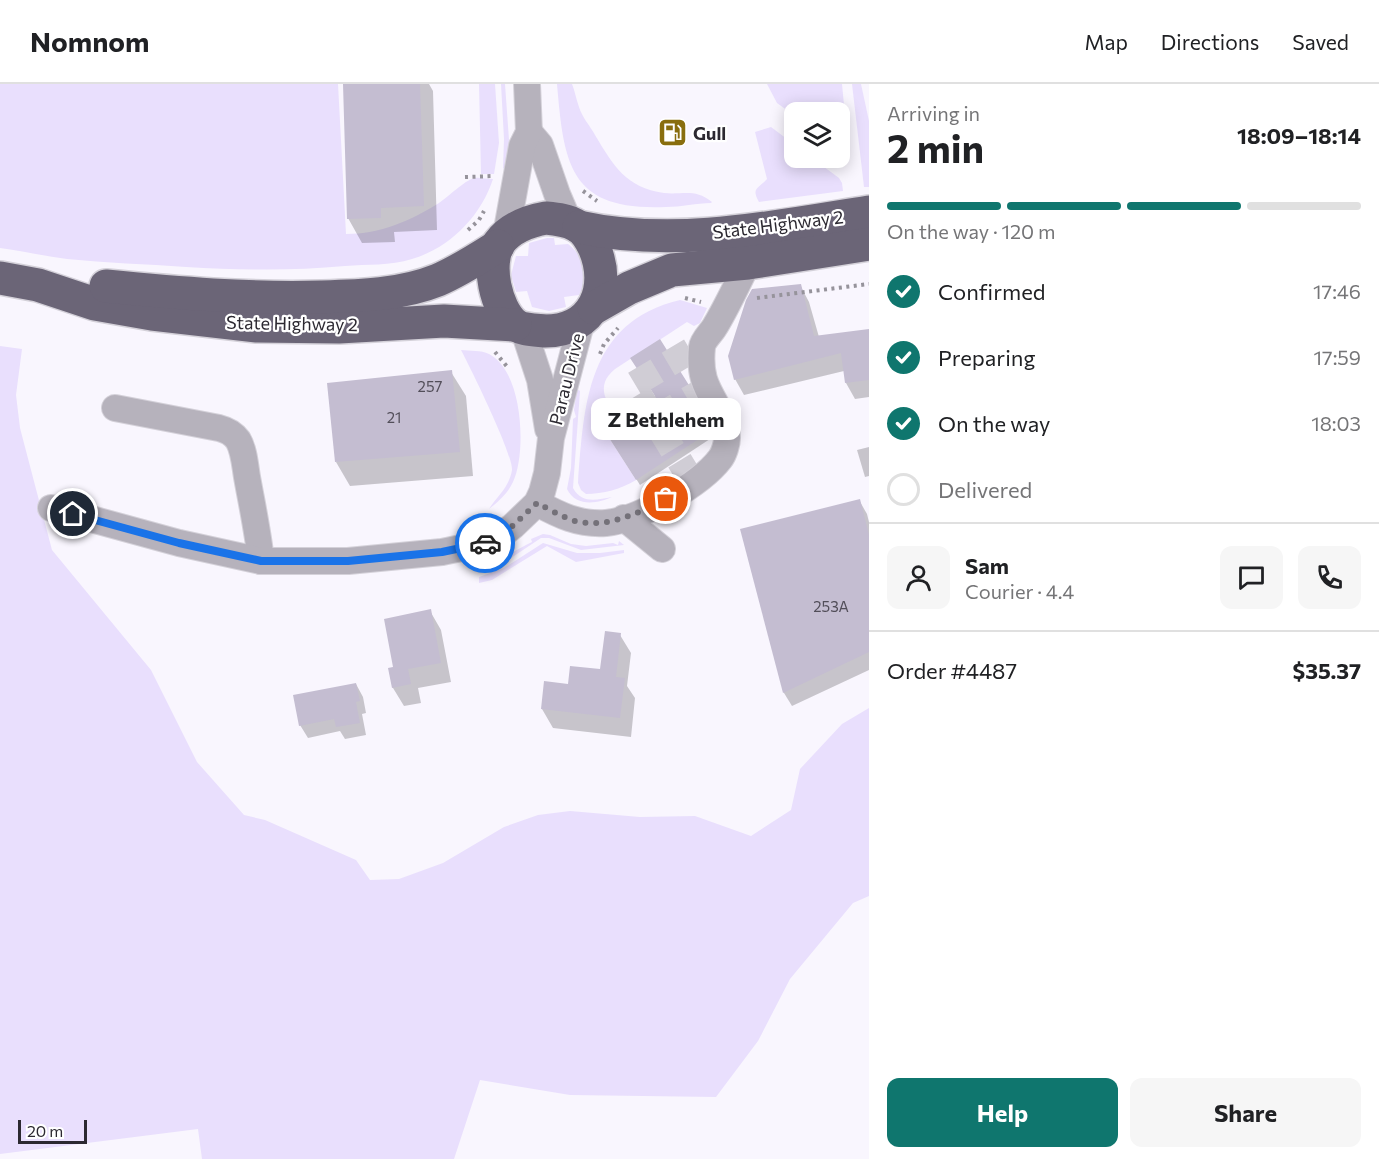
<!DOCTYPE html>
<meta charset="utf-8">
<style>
:root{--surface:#fff;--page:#f6f6f6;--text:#202124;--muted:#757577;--line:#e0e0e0;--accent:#0f766e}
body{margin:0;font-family:Commissioner,sans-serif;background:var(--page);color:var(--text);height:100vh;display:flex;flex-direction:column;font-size:22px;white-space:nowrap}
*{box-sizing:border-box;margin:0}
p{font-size:20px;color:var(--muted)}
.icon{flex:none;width:33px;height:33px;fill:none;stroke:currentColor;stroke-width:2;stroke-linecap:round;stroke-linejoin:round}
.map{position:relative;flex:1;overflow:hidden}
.panel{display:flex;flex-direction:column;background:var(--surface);width:510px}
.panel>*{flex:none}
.fabs{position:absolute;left:784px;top:18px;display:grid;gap:12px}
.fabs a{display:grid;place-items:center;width:66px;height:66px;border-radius:12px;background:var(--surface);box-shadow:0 3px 15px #0003;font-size:30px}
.scale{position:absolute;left:18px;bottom:15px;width:69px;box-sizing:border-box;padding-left:6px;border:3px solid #2c2931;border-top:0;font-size:16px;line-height:21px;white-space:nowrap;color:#2c2931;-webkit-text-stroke:4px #fff;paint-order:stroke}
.pin{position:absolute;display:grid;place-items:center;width:51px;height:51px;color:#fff;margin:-26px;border:3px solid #fff;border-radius:50%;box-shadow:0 2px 6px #0007}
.courier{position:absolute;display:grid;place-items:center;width:60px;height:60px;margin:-30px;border:4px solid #1a73e8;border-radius:50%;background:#fff;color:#222;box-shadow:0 2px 8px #0007}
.bubble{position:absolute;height:42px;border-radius:12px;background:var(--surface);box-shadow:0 3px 15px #0003;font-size:20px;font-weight:700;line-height:42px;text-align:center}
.head em{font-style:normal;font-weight:700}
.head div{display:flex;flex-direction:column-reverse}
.head{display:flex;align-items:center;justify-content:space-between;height:102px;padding:0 18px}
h1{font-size:39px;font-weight:700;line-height:45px}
.bar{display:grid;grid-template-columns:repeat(4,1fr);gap:9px 6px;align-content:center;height:72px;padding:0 18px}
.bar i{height:8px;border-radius:4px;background:var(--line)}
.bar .on{background:var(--accent)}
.bar p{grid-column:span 4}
.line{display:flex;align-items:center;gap:15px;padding:0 18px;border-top:2px solid var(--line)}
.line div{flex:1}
.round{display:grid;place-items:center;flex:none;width:63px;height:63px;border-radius:12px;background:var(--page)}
ol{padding:0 18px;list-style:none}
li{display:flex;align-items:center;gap:18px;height:66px}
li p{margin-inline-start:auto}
li .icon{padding:6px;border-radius:50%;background:var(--accent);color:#fff;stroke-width:4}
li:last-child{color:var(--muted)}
li i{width:33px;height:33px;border:3px solid var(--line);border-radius:50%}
.primary-button{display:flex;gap:12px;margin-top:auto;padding:12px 18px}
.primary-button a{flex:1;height:69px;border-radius:12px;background:var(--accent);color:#fff;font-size:24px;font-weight:700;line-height:69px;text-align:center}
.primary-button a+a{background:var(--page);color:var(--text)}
header{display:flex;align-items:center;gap:36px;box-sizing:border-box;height:84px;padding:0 30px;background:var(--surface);border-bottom:2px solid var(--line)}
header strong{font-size:28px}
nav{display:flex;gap:33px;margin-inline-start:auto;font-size:21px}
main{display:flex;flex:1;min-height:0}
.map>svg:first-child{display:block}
.green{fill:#e9dffd}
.shadow{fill:#0003}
.building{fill:#c4bdd1}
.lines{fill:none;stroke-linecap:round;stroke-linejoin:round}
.minor-tunnel{stroke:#d0cdd5;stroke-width:26;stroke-dasharray:26 13;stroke-linecap:butt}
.minor-casing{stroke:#d4d1d9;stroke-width:28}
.highway-casing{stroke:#d4d1d9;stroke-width:36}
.path{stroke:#96939b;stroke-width:4;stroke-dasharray:3 4.5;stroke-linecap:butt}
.minor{stroke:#b6b2bc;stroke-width:26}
.highway{stroke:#6b6577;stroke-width:33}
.done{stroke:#747179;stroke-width:6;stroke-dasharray:0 10.8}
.route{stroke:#1a73e8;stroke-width:8}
.labels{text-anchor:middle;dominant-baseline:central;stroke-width:4.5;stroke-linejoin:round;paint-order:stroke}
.number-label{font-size:15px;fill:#524e59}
.poi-label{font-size:18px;font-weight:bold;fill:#2c2931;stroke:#fff;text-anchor:start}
.street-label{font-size:18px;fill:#2c2931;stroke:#fff}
</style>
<header>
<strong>Nomnom</strong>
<nav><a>Map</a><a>Directions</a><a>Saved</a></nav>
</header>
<main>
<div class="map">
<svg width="869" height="1075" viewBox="0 0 869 1075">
<rect width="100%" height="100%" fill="#f9f6fe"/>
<g class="green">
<path d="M 0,0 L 338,0 L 346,150 C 380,150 410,137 439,119 C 448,113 464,97 474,94 C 479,93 487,95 493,95 C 481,132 450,164 412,175 C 390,182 367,180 345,182 C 292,187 239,186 186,183 C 146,180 106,179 67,175 C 45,172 22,167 0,164 Z"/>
<path d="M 479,0 L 495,0 L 499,59 L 494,90 L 481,90 Z"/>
<path d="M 501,0 L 505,0 L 509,56 L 507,86 L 503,84 L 504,55 Z"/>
<path d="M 557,0 L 572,0 C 575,7 576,15 579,23 C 582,33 590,42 595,51 C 613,81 626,104 664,109 C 683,111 695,104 712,118 L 711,119 C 697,119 681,123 666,123 C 570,127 564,82 557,0 Z"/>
<path d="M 767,0 L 842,0 L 849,72 L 840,66 L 840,28 L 795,28 L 795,32 L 777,19 Z"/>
<path d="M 852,0 L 861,0 L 869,37 L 869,103 L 864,103 Z"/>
<path d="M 771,43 L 795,61 L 795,74 L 812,74 L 839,94 L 842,99 L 843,107 L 759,118 C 751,104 758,105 767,95 L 755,48 Z"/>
<path d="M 547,154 L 554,154 L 555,161 L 568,160 C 585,173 589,192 579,211 L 564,213 L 566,223 L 549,227 L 532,223 L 527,207 L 516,208 L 511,191 L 516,172 L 528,172 L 529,159 Z"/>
<path d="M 680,216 L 707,224 L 700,239 L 694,242 L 687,238 L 615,285 C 594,302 607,319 619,337 L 604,346 L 636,396 C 621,405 603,410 586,410 L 581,406 L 578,399 C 584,320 587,238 680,216 Z"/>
<path d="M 0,262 L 22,265 L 16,311 L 20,344 L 52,466 L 151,586 L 197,678 L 244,731 L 265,736 L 356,776 L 370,796 L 399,795 L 443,779 L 504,743 L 538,731 L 570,727 L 640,733 L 695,732 L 751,752 L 791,726 L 800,685 L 842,640 L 869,624 L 869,812 L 853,819 L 790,895 L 758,957 L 716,1013 L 570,1011 L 480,996 L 454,1075 L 202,1075 L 198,1045 L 0,1070 Z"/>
<path d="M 461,266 C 470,267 481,266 489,270 C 523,287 527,368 513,398 C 508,409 498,418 489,425 C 497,412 509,404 512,386 C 513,370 471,285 461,266 Z"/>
<path d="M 577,305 L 580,307 L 573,404 C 582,420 596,416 612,413 C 599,419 576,424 567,405 L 571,384 L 573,335 L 576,333 L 574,326 Z"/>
<path d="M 543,450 L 550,451 L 571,460 L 586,462 L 613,459 L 618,461 L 619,457 L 624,461 L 581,466 L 549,454 L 541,454 L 502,480 L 479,488 L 479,484 C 499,478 515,466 532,458 L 531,455 Z"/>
<path d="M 543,459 L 577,469 L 600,469 L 624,466 L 624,469 L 576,478 L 547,462 L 492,496 L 479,499 L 479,493 L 504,484 Z"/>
</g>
<g class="shadow">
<path d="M 344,0 L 429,0 L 433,7 L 437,146 L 394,148 L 395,158 L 362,159 L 348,134 Z"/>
<path d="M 800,201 L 809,218 L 819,253 L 869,246 L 869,313 L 855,315 L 846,299 L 844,287 L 744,311 L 735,295 Z"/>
<path d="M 451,288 L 466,312 L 473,392 L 350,402 L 336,378 Z"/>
<path d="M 657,313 L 695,313 L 713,353 L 640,401 L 606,347 Z"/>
<path d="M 869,363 L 869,392 L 865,393 L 857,366 Z"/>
<path d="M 859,416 L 867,430 L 869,438 L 869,586 L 792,622 L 784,609 L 742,446 Z"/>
<path d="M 430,527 L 441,546 L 451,598 L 418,604 L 421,619 L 404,622 L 393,604 L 394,584 Z"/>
<path d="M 620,551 L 631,569 L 627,602 L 635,614 L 631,653 L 553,644 L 542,625 L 545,599 L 569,601 L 601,587 Z"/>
<path d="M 356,600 L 363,613 L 366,629 L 362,630 L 366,651 L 345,655 L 340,647 L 308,654 L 300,641 Z"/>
</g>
<g class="building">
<path d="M 343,0 L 420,0 L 424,122 L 381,124 L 381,134 L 347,135 Z"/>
<path d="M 801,200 L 814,252 L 869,245 L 869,296 L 845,299 L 841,269 L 734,296 L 728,272 L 746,216 L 752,205 Z"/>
<path d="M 660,255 L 692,306 L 711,347 L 636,396 L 604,346 L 655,312 L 630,274 Z"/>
<path d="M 452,286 L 460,368 L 335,378 L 327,299 Z"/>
<path d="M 860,415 L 869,451 L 869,568 L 783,609 L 740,445 Z"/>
<path d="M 431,525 L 441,579 L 408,585 L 411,600 L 392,604 L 388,584 L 393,583 L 384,535 Z"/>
<path d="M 605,547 L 621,549 L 616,593 L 625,594 L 620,634 L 541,625 L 544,597 L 568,600 L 570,582 L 600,585 Z"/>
<path d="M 356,599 L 360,617 L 356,618 L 360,639 L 336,643 L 334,635 L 299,642 L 293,611 Z"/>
</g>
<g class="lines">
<g class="minor-tunnel">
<path d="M 654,335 L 708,304"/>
<path d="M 693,399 L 633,301 L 702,260"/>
</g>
<defs>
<g id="minor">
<path d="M 529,48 L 540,61 L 557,110 L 569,138"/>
<path d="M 506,151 L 522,62 L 529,48 L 527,0"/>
<path d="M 523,244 L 540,296 L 548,345"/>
<path d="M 115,324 L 219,344 C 227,346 233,349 238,356 C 244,366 245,381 247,393 C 252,421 258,448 261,477"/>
<path d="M 537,419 C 559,431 579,441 606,439 C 638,436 700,401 720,375 C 724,370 727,360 727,354 C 727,332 710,315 704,295 C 701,285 701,273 702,263 C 703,256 710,250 714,244 C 727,223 737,200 748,179"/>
<path d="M 51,424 L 179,459 L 261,477 L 348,477 L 442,468 L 485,459 L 500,452 L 513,442 L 537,419 L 542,408 L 547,389 L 551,354 L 582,236"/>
<path d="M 624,434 L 662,465"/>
</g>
<g id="highway">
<path d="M 546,134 C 557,135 568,136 577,142 C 585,146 590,155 594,163 C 612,204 594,247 545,247 C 536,246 521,246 514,240 C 496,225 486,180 499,159 C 510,144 529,137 546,134 Z"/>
<path d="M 579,143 C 674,164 775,143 869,128"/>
<path d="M 0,194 L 38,201 L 95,220 L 152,230 L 257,242 L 339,243 L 444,237 L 515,241"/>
<path d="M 106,202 C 177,209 248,215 321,213 C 359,212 401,211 438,196 C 459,187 479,174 498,162"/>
<path d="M 594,224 L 629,204 L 672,186 L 748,179 L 869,160"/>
</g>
</defs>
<use href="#minor" class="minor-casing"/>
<use href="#highway" class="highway-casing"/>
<g class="path">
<path d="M 465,93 L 494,92"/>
<path d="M 583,107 L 597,117"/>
<path d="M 468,146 L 479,136 L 484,127"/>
<path d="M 685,214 L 701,218"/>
<path d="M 757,214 L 869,200"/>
<path d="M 495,268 L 509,285"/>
<path d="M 600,270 L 604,260 L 618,244"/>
</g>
<use href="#minor" class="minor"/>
<use href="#highway" class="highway"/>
</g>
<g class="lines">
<path class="done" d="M 485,459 L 506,448 L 537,419 C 549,425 562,433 575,437 C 607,445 638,429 666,415"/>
<path class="route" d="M 73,430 L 179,459 L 261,477 L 348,477 L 442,468 L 485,459"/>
</g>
<defs>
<symbol id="fuel-square" viewBox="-11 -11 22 22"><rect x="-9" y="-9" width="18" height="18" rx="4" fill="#896e0e" stroke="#fff"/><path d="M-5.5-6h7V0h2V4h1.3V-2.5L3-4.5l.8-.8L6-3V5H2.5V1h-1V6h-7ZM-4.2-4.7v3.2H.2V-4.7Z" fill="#fff"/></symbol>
</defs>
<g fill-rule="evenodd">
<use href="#fuel-square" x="656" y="32" width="33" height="33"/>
</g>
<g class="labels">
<g class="number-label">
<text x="430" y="302">257</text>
<text x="394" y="333">21</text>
<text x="831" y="522">253A</text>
</g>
<g class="poi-label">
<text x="693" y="49">Gull</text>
</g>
<g class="street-label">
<text transform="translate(778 140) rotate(-7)">State Highway 2</text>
<text transform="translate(292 239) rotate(1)">State Highway 2</text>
<text transform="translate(566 295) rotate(-76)">Parau Drive</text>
</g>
</g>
</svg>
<div class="fabs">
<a><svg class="icon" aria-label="layers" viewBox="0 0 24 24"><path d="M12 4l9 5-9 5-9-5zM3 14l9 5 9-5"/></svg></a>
</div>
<div class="scale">20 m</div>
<div class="pin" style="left:666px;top:415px;background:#ea580c"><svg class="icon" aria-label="bag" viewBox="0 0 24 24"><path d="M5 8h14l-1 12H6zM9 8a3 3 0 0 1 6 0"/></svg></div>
<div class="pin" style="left:73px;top:430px;background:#1f2937"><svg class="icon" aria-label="home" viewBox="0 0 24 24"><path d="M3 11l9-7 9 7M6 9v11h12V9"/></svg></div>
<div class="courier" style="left:485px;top:459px"><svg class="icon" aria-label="car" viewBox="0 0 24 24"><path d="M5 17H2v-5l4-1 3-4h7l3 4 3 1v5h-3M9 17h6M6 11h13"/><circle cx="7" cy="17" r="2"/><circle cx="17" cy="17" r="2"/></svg></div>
<div class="bubble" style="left:591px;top:314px;width:150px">Z Bethlehem</div>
</div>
<section class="panel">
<div class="head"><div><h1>2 min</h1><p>Arriving in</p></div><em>18:09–18:14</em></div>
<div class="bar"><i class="on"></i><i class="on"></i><i class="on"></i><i></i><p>On the way · 120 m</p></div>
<ol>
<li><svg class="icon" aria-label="check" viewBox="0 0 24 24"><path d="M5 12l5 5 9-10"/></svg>Confirmed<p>17:46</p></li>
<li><svg class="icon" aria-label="check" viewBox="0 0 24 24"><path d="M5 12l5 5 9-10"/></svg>Preparing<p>17:59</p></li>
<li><svg class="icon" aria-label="check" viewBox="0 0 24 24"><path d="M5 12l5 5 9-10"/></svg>On the way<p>18:03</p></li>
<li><i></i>Delivered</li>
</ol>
<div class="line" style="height:108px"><a class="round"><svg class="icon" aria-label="person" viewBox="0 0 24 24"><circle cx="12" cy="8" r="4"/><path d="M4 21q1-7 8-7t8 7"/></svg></a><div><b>Sam</b><p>Courier · 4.4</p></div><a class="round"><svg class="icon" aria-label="chat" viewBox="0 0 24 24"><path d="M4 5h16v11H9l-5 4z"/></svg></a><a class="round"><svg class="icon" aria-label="phone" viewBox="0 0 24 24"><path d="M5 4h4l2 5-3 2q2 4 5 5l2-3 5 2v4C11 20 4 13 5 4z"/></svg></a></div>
<div class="line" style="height:78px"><div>Order #4487</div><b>$35.37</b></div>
<div class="primary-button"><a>Help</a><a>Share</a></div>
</section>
</main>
